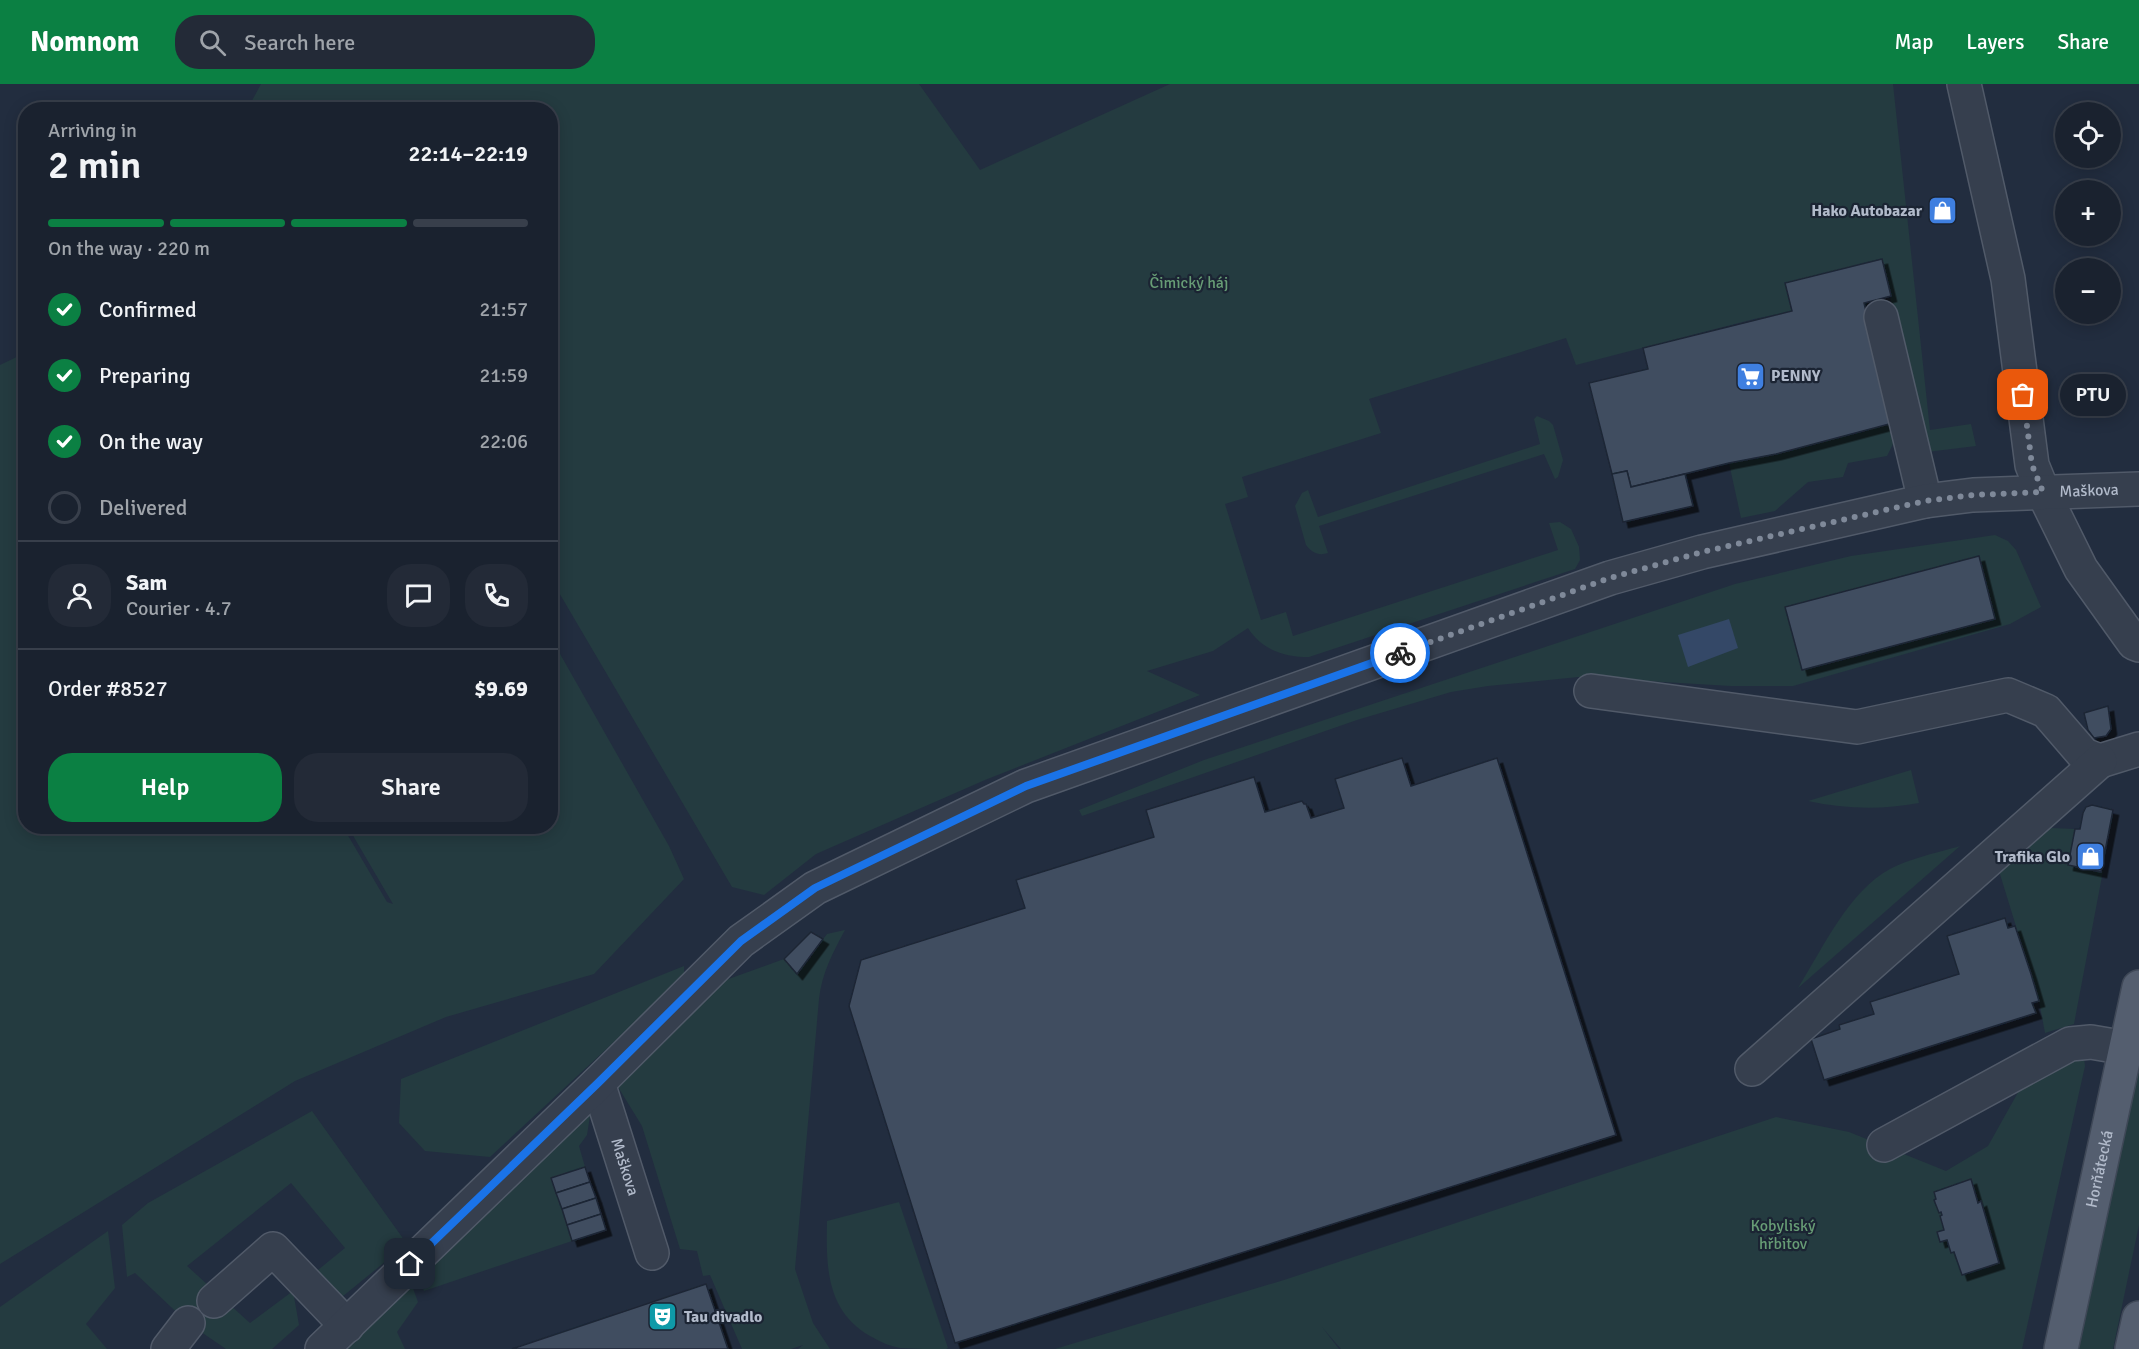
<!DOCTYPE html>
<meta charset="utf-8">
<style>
:root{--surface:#1a222f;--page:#232a37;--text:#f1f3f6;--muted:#9fa4aa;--line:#383f4b;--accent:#0b8043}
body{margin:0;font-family:Signika,sans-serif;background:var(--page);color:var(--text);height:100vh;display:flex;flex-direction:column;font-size:22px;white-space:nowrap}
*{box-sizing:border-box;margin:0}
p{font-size:20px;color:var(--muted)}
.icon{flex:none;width:33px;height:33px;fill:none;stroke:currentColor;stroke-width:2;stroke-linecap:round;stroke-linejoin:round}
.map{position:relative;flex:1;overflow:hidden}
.drawer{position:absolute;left:18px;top:18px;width:540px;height:732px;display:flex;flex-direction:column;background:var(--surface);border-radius:24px;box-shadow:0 3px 15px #0003,0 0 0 2px var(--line)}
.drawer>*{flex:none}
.controls{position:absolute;left:2055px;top:18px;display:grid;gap:12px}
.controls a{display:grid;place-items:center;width:66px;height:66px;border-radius:50%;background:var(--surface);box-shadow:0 3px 15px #0003,0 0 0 2px var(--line);font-size:30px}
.pin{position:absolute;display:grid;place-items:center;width:51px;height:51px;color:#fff;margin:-26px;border-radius:12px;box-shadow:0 3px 9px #0006}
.courier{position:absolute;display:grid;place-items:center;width:60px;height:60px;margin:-30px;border:4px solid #1a73e8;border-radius:50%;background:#fff;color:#222;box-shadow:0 2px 8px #0007}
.bubble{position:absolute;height:42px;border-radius:21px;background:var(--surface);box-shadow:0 3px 15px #0003,0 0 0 2px var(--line);font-size:20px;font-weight:600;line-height:42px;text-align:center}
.summary em{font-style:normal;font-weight:600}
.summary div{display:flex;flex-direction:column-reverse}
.summary{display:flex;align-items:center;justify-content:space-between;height:102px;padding:0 30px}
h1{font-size:39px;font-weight:600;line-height:45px}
.bar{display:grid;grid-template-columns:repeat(4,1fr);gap:9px 6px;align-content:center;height:72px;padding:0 30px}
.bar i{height:8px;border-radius:4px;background:var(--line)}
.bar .selected{background:var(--accent)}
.bar p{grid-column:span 4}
.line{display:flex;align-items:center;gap:15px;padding:0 30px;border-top:2px solid var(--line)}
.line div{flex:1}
.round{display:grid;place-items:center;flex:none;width:63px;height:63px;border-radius:24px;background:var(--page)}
ol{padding:0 30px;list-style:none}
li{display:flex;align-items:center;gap:18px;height:66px}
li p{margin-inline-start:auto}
li .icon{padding:6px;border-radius:50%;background:var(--accent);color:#fff;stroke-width:4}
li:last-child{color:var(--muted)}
li i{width:33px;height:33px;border:3px solid var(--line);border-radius:50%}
.button{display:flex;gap:12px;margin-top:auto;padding:12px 30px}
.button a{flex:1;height:69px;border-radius:24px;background:var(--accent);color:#fff;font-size:24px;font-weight:600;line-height:69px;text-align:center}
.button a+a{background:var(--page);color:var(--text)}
header{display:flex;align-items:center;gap:36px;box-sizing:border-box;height:84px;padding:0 30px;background:var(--accent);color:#fff}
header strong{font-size:28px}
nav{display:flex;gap:33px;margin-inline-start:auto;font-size:21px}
.search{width:420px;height:54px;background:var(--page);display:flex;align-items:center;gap:15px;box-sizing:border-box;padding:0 21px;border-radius:24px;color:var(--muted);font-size:22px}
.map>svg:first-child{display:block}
.green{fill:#243b40;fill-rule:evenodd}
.water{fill:#344867}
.building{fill:#404d61;stroke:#1d2635;stroke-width:1.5;filter:url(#shadow)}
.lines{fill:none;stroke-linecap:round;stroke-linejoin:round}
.minor-casing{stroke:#515a69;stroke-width:36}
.major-casing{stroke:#3f4857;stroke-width:36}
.minor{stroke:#363f4e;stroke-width:33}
.major{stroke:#545e6f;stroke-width:33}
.done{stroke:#7f8999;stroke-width:6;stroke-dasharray:0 10.8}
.route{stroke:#1a73e8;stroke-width:8}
.labels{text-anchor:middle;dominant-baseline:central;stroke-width:4.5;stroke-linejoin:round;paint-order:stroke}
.poi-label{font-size:16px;font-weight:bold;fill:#b1baca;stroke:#1b2433;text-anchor:end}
.park-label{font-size:16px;fill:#679c75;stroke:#1b2433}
.street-label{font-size:16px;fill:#b1baca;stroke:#1b2433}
</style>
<header>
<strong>Nomnom</strong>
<div class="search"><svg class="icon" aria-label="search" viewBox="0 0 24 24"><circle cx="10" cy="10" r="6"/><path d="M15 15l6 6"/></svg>Search here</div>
<nav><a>Map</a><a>Layers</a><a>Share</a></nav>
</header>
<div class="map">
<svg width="2139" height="1265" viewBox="0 0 2139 1265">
<defs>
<filter id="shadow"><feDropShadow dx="5.5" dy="5.5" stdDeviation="0" flood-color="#0009"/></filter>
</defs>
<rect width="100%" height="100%" fill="#222d3f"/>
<g class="green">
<path d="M 261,0 L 919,0 L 980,86 L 1170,0 L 1893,0 L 1930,346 L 1971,340 L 1976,362 L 1927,368 L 1881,175 L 1786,199 L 1792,227 L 1754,235 L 1576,281 L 1566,254 L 1369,315 L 1381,349 L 1242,393 L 1248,413 L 1225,420 L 1261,536 L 1286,528 L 1293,552 L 1558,466 L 1549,439 L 1560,438 L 1571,445 L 1579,463 L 1580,476 L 1575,485 L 1309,573 C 1284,573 1262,566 1248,544 L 1213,567 L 1147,587 L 1200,611 L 985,696 L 816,770 L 764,811 L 732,803 L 551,495 L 550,26 L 247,26 Z"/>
<path d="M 25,269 L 26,742 L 343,743 L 387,818 L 393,820 L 348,743 L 550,742 L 551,554 L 669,762 L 684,795 L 594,890 L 446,933 L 295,997 L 0,1180 L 0,281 Z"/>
<path d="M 1537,332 L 1549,337 L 1553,341 L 1563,376 L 1558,393 L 1555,395 L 1544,370 L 1319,442 L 1328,469 C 1319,472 1312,469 1306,461 L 1295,422 L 1302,409 L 1308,406 L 1318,433 L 1540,360 L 1534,335 Z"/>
<path d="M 1893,339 L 1897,352 L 1887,372 L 1848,379 L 1843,393 L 1808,398 L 1775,427 L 1741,434 L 1729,379 L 1776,370 Z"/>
<path d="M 1995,451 L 2008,457 L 2016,466 L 2041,523 L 2010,540 L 1793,602 L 1731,602 L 1578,593 L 1488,602 L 1451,608 L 1357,636 L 1082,732 L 1079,726 L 1204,676 L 1735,500 L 1851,472 ZM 1979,473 L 1995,535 L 1786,523 Z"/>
<path d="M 1911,686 L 1919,719 C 1881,726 1845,725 1808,717 Z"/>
<path d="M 2051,744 L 2075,745 L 2068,781 L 2103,787 L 2074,940 L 2045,949 L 2039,917 L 1999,787 L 2038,751 Z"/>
<path d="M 1960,762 L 1798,904 C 1823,864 1849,807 1890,785 C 1908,775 1940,768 1960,762 Z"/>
<path d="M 845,846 C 833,868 822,889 819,915 L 795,1185 L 813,1239 L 830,1265 L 798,1265 L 803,1261 L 791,1265 L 742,1265 L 710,1191 L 703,1192 L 697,1167 L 680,1165 L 642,1042 L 615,998 L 712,901 L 784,875 L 797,889 L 827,850 Z"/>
<path d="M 684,882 L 684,893 L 490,1073 L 425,1067 L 399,1039 L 401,995 Z"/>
<path d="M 2084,974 L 2085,982 L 2022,1265 L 1341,1265 L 1322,1243 L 1339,1265 L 1055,1265 L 1284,1196 L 1776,1033 L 1849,1048 L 1946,1087 L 1988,1062 L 2021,1003 L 2060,975 ZM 1971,1095 L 1993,1154 L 1991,1155 L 1998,1179 L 1962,1191 L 1954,1168 L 1951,1169 L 1947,1156 L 1940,1157 L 1937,1148 L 1944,1146 L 1940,1132 L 1942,1131 L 1941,1128 L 1939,1129 L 1934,1116 L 1936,1115 L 1934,1108 Z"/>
<path d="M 2139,984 L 2139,1141 L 2113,1265 L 2079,1265 Z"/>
<path d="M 591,1026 L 587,1051 L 579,1062 L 585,1083 L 551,1094 L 572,1157 L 424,1207 L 417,1185 Z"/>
<path d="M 312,1027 L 407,1160 L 337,1217 L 313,1190 L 345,1164 L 291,1099 L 187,1182 L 250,1239 L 293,1207 L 299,1241 L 272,1265 L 226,1265 L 188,1239 L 135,1189 L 127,1193 L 122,1141 L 148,1119 Z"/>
<path d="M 899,1118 L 948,1264 L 946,1265 C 931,1265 914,1265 900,1264 C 889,1262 879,1257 870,1252 C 826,1227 826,1182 827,1137 Z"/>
<path d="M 108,1147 L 115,1204 L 86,1240 L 107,1265 L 0,1265 L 0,1223 Z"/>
<path d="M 410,1196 L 418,1218 L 397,1248 L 405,1265 L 331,1265 Z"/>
</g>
<path class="water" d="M 1729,535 L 1738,564 L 1688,583 L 1678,551 Z"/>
<g class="building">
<path d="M 1882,175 L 1891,212 L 1864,219 L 1893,339 L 1776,370 L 1729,379 L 1631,403 L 1627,387 L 1612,390 L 1589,299 L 1648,285 L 1643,264 L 1792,227 L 1785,199 Z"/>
<path d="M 1627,387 L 1631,403 L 1685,390 L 1693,422 L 1623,438 L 1612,390 Z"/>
<path d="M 1979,472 L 1995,535 L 1802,586 L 1785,523 Z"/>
<path d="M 2108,622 L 2111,645 L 2106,652 L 2094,654 L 2088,646 L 2084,629 Z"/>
<path d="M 1402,674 L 1411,702 L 1497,674 L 1616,1051 L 955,1259 L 849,922 L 861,876 L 1025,824 L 1016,796 L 1154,753 L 1146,726 L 1254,693 L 1265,728 L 1302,717 L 1304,720 L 1306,720 L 1311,734 L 1344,724 L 1335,695 Z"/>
<path d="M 2092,721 L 2113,726 L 2101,788 L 2068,781 L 2075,745 L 2080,745 L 2083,729 L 2086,723 Z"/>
<path d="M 2005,834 L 2008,844 L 2015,842 L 2031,890 L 2039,917 L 2032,919 L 2036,929 L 1824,996 L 1811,955 L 1840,945 L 1839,941 L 1874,930 L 1870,918 L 1959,890 L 1947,852 Z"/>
<path d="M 811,848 L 823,855 L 797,890 L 784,875 Z"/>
<path d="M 585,1083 L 590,1098 L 556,1109 L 551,1094 Z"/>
<path d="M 1971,1095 L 1978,1119 L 1981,1117 L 1999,1179 L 1962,1191 L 1954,1168 L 1951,1169 L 1947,1156 L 1940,1158 L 1937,1148 L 1944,1146 L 1940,1132 L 1942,1131 L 1941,1128 L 1939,1129 L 1934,1116 L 1936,1115 L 1934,1108 Z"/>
<path d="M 590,1098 L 596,1114 L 562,1125 L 556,1109 Z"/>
<path d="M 596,1114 L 601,1130 L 567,1141 L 562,1125 Z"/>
<path d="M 601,1130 L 606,1146 L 572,1157 L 567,1141 Z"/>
<path d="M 706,1200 L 728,1265 L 512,1265 Z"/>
</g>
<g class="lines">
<defs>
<g id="minor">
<path d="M 1964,0 L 2008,195 L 2032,381 L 2043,408 L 2081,485 L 2134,559 L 2139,561"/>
<path d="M 1881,233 L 1925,417"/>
<path d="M 1591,607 L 1857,643 L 2008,611 L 2046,627 L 2084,671 L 2100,677 L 2139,665"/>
<path d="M 1752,985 L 2100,677"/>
<path id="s1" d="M 598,999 L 652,1169"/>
<path d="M 1884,1061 L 2070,960 L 2091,958 L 2126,964"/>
<path d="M 214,1217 L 273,1165 L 347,1242"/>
<path d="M 168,1265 L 188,1239"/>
<path id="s2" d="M 322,1265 L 598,999 L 741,857 L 815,804 L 1026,702 L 1610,494 L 1702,468 L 1925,417 L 1973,411 L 2139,405"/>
</g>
<g id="major">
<path id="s3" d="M 2061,1265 L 2139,903"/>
<path d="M 2132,1265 L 2139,1234"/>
</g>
</defs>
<use href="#minor" class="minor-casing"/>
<use href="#major" class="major-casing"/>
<use href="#minor" class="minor"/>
<use href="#major" class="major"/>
</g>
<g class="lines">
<path class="done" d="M 1400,569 L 1610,494 L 1702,468 L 1925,417 L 1973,411 L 2043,408 L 2032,381 L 2023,311"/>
<path class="route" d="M 410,1180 L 598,999 L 741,857 L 815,804 L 1026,702 L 1400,569"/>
</g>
<defs>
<symbol id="shop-square" viewBox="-11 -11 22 22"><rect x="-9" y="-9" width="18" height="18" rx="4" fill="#3f7fe0" stroke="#1b2433"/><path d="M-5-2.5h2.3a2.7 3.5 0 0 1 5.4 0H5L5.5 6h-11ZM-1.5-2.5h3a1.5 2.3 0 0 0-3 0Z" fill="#fff"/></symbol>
<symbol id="supermarket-square" viewBox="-11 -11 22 22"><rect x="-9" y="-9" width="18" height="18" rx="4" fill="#3f7fe0" stroke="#1b2433"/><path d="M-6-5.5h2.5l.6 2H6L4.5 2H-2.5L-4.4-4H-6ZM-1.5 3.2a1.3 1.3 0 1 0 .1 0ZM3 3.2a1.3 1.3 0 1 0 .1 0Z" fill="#fff"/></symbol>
<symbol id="theatre-square" viewBox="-11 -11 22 22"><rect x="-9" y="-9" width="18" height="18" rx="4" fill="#0f9aa8" stroke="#1b2433"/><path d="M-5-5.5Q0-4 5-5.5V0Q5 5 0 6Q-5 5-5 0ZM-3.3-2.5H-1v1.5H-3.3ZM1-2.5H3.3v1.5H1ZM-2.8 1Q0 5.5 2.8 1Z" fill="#fff"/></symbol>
</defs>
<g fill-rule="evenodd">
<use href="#shop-square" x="1926" y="110" width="33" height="33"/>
<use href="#supermarket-square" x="1734" y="276" width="33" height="33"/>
<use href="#shop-square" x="2074" y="756" width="33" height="33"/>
<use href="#theatre-square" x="646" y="1216" width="33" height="33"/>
</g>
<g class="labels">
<g class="poi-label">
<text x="1922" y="127">Hako Autobazar</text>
<text x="1771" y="292" text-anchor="start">PENNY</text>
<text x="2070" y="773">Trafika Glo</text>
<text x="684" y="1233" text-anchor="start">Tau divadlo</text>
</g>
<g class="park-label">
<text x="1189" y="199">Čimický háj</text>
<text x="1783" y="1142">Kobyliský<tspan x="1783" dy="18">hřbitov</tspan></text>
</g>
<g class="street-label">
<text stroke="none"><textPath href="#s2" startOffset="2019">Maškova</textPath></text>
<text stroke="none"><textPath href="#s1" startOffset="88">Maškova</textPath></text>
<text stroke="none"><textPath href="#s3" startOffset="184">Horňátecká</textPath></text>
</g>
</g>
</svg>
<div class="controls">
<a><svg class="icon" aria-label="locate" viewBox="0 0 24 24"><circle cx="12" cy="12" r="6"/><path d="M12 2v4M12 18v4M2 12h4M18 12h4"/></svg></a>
<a>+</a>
<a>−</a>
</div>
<div class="pin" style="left:2023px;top:311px;background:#ea580c"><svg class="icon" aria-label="bag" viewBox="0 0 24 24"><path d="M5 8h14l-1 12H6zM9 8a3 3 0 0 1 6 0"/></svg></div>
<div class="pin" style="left:410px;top:1180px;background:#1f2937"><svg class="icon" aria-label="home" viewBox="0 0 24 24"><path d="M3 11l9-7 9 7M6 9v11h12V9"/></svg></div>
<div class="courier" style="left:1400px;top:569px"><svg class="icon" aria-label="bike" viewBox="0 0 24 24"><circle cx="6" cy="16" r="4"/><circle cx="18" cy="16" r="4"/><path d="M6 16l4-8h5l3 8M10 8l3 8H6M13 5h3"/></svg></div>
<div class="bubble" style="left:2060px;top:290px;width:66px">PTU</div>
<section class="drawer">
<div class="summary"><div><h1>2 min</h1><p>Arriving in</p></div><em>22:14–22:19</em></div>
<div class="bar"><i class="selected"></i><i class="selected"></i><i class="selected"></i><i></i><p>On the way · 220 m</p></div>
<ol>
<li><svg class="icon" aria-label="check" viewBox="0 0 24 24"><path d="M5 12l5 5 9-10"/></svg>Confirmed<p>21:57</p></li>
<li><svg class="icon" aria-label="check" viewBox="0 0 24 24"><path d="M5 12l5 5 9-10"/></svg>Preparing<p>21:59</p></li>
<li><svg class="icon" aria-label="check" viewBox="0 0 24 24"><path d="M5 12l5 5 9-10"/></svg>On the way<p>22:06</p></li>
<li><i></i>Delivered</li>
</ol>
<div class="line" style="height:108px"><a class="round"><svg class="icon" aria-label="person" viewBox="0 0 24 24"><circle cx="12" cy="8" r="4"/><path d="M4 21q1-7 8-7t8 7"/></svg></a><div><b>Sam</b><p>Courier · 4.7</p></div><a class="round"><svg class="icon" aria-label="chat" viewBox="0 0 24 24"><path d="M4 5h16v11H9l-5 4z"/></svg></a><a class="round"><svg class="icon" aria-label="phone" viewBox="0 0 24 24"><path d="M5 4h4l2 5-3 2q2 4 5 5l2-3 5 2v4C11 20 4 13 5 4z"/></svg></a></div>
<div class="line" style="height:78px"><div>Order #8527</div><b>$9.69</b></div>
<div class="button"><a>Help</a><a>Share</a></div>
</section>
</div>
